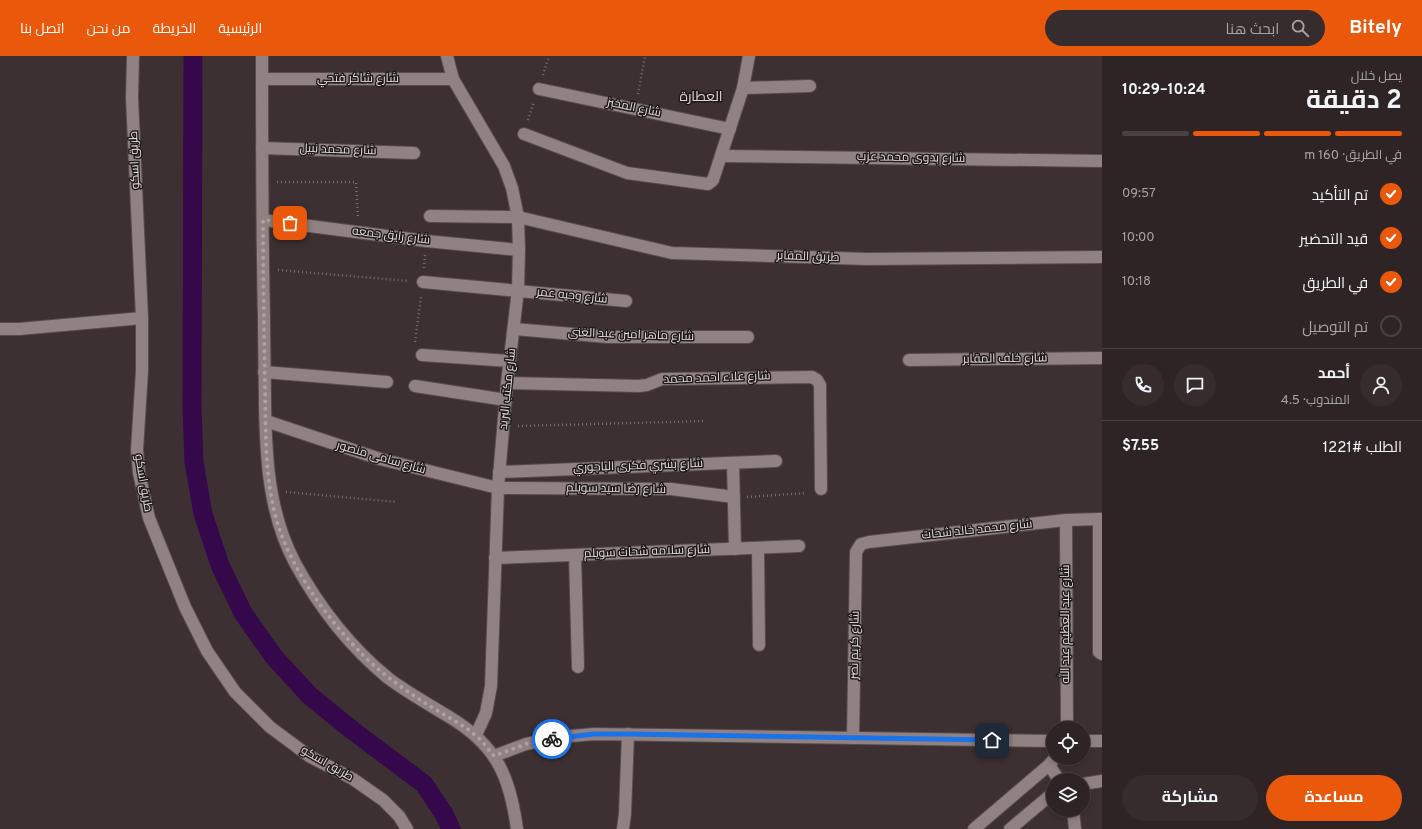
<!DOCTYPE html>
<html lang="ar">
<meta charset="utf-8">
<style>
:root{--surface:#2e2426;--page:#362c2e;--text:#f1f3f6;--muted:#a7a4a7;--line:#494143;--accent:#ea580c}
body{margin:0;font-family:Overpass,Cairo,sans-serif;background:var(--page);color:var(--text);direction:rtl;height:100vh;display:flex;flex-direction:column;font-size:15px;white-space:nowrap}
*{box-sizing:border-box;margin:0}
p{font-size:13px;color:var(--muted)}
.icon{flex:none;width:22px;height:22px;fill:none;stroke:currentColor;stroke-width:2;stroke-linecap:round;stroke-linejoin:round}
.map{position:relative;flex:1;overflow:hidden;direction:ltr}
.sheet{display:flex;flex-direction:column;background:var(--surface);width:320px}
.sheet>*{flex:none}
.controls{position:absolute;left:1046px;top:665px;display:grid;gap:8px}
.controls a{display:grid;place-items:center;width:44px;height:44px;border-radius:50%;background:var(--surface);box-shadow:0 2px 6px #0003,0 0 0 1px var(--line);font-size:20px}
.pin{position:absolute;display:grid;place-items:center;width:34px;height:34px;color:#fff;margin:-17px;border-radius:8px;box-shadow:0 2px 6px #0006}
.courier{position:absolute;display:grid;place-items:center;width:40px;height:40px;margin:-20px;border:3px solid #1a73e8;border-radius:50%;background:#fff;color:#222;box-shadow:0 1px 5px #0007}
.overview em{font-style:normal;font-weight:700}
.overview div{display:flex;flex-direction:column-reverse}
.overview{display:flex;align-items:center;justify-content:space-between;height:68px;padding:0 20px}
h1{font-size:26px;font-weight:700;line-height:30px}
.bar{display:grid;grid-template-columns:repeat(4,1fr);gap:6px 4px;align-content:center;height:48px;padding:0 20px}
.bar i{height:5px;border-radius:3px;background:var(--line)}
.bar .current{background:var(--accent)}
.bar p{grid-column:span 4}
.line{display:flex;align-items:center;gap:10px;padding:0 20px;border-top:1px solid var(--line)}
.line div{flex:1}
.round{display:grid;place-items:center;flex:none;width:42px;height:42px;border-radius:21px;background:var(--page)}
ol{padding:0 20px;list-style:none}
li{display:flex;align-items:center;gap:12px;height:44px}
li p{margin-inline-start:auto}
li .icon{padding:4px;border-radius:50%;background:var(--accent);color:#fff;stroke-width:4}
li:last-child{color:var(--muted)}
li i{width:22px;height:22px;border:2px solid var(--line);border-radius:50%}
.cta{display:flex;gap:8px;margin-top:auto;padding:8px 20px}
.cta a{flex:1;height:46px;border-radius:24px;background:var(--accent);color:#fff;font-size:16px;font-weight:700;line-height:46px;text-align:center}
.cta a+a{background:var(--page);color:var(--text)}
header{display:flex;align-items:center;gap:24px;box-sizing:border-box;height:56px;padding:0 20px;background:var(--accent);color:#fff}
header strong{font-size:19px}
nav{display:flex;gap:22px;margin-inline-start:auto;font-size:14px}
.search{width:280px;height:36px;background:var(--page);display:flex;align-items:center;gap:10px;box-sizing:border-box;padding:0 14px;border-radius:22px;color:var(--muted);font-size:15px}
main{display:flex;flex:1;min-height:0}
.map>svg:first-child{display:block}
.lines{fill:none;stroke-linecap:round;stroke-linejoin:round}
.canal{stroke:#35084b;stroke-width:19}
.street-casing{stroke:#564c4d;stroke-width:14}
.secondary-casing{stroke:#564c4d;stroke-width:14}
.path{stroke:#7a6e70;stroke-width:2.5;stroke-dasharray:1 3;stroke-linecap:butt}
.street{stroke:#908183;stroke-width:12}
.secondary{stroke:#908183;stroke-width:12}
.done{stroke:#aca2a3;stroke-width:4;stroke-dasharray:0 7.2}
.route{stroke:#1a73e8;stroke-width:5}
.labels{text-anchor:middle;dominant-baseline:central;stroke-width:3;stroke-linejoin:round;paint-order:stroke}
.street-label{font-size:12px;fill:#e8dfe0;stroke:#201a1b}
.quarter-label{font-size:14px;fill:#e4d4d6;stroke:#201a1b}
</style>
<header>
<strong>Bitely</strong>
<div class="search"><svg class="icon" aria-label="search" viewBox="0 0 24 24"><circle cx="10" cy="10" r="6"/><path d="M15 15l6 6"/></svg>ابحث هنا</div>
<nav><a>الرئيسية</a><a>الخريطة</a><a>من نحن</a><a>اتصل بنا</a></nav>
</header>
<main>
<section class="sheet">
<div class="overview"><div><h1>2 دقيقة</h1><p>يصل خلال</p></div><em>10:24–10:29</em></div>
<div class="bar"><i class="current"></i><i class="current"></i><i class="current"></i><i></i><p>في الطريق · 160 m</p></div>
<ol>
<li><svg class="icon" aria-label="check" viewBox="0 0 24 24"><path d="M5 12l5 5 9-10"/></svg>تم التأكيد<p>09:57</p></li>
<li><svg class="icon" aria-label="check" viewBox="0 0 24 24"><path d="M5 12l5 5 9-10"/></svg>قيد التحضير<p>10:00</p></li>
<li><svg class="icon" aria-label="check" viewBox="0 0 24 24"><path d="M5 12l5 5 9-10"/></svg>في الطريق<p>10:18</p></li>
<li><i></i>تم التوصيل</li>
</ol>
<div class="line" style="height:72px"><a class="round"><svg class="icon" aria-label="person" viewBox="0 0 24 24"><circle cx="12" cy="8" r="4"/><path d="M4 21q1-7 8-7t8 7"/></svg></a><div><b>أحمد</b><p>المندوب · 4.5</p></div><a class="round"><svg class="icon" aria-label="chat" viewBox="0 0 24 24"><path d="M4 5h16v11H9l-5 4z"/></svg></a><a class="round"><svg class="icon" aria-label="phone" viewBox="0 0 24 24"><path d="M5 4h4l2 5-3 2q2 4 5 5l2-3 5 2v4C11 20 4 13 5 4z"/></svg></a></div>
<div class="line" style="height:52px"><div>الطلب #1221</div><b>$7.55</b></div>
<div class="cta"><a>مساعدة</a><a>مشاركة</a></div>
</section>
<div class="map">
<svg width="1102" height="773" viewBox="0 0 1102 773">
<rect width="100%" height="100%" fill="#3d3032"/>
<g class="lines">
<path class="canal" d="M 193,0 L 192,352 L 194,406 L 203,458 L 220,509 L 243,557 L 274,601 L 310,640 L 352,674 L 424,728 L 444,758 L 451,773"/>
<defs>
<g id="street">
<path d="M 133,0 L 132,42 L 142,262 L 142,315 L 137,394 L 139,417 L 149,462 L 185,551 L 207,595 L 235,636 L 270,671 L 309,700 L 353,723 L 383,744 L 399,760 L 407,773"/>
<path d="M 447,0 L 453,23 L 504,110 L 512,132 L 518,161 L 519,194 L 518,234 L 507,327 L 498,432 L 491,630 L 486,657 L 476,679"/>
<path d="M 262,23 L 453,23"/>
<path d="M 743,32 L 810,30"/>
<path d="M 539,33 L 730,73"/>
<path d="M 524,78 L 627,117 L 708,128 L 713,124 L 743,32 L 749,0"/>
<path d="M 262,92 L 414,97"/>
<path d="M 721,100 L 1102,105"/>
<path d="M 430,160 L 518,161 L 672,197 L 868,203 L 1102,201"/>
<path d="M 263,164 L 426,185 L 519,194"/>
<path d="M 423,226 L 626,245"/>
<path d="M 0,273 L 19,273 L 142,262"/>
<path d="M 514,273 L 608,281 L 748,281"/>
<path d="M 422,299 L 510,305"/>
<path d="M 909,304 L 1102,302"/>
<path d="M 264,316 L 387,326"/>
<path d="M 507,327 L 639,330 L 647,329 L 662,323 L 812,321 L 817,324 L 820,329 L 821,433"/>
<path d="M 415,330 L 506,344"/>
<path d="M 266,365 L 380,403 L 498,432 L 671,433 L 734,441"/>
<path d="M 733,407 L 735,493"/>
<path d="M 499,416 L 776,405"/>
<path d="M 1099,463 L 1099,596 L 1102,598"/>
<path d="M 1066,464 L 1067,672"/>
<path d="M 758,492 L 759,589"/>
<path d="M 575,499 L 578,611"/>
<path d="M 495,502 L 799,490"/>
<path d="M 853,682 L 856,496 L 861,488 L 869,486 L 1066,464 L 1102,463"/>
<path d="M 1083,685 L 1102,685"/>
<path d="M 494,700 L 526,688 L 560,681 L 594,678 L 1053,685"/>
<path d="M 1049,709 L 1059,724"/>
<path d="M 1083,728 L 1102,725"/>
<path d="M 1073,754 L 1075,773"/>
<path d="M 623,773 L 625,758 L 628,678"/>
<path d="M 974,773 L 1049,709 L 1055,702"/>
<path d="M 1010,773 L 1053,737"/>
</g>
<path id="secondary" d="M 262,0 C 262,87 262,175 264,262 C 264,292 265,321 265,350 C 266,404 269,458 295,507 C 319,551 349,590 388,622 C 408,637 430,649 451,662 C 497,690 510,721 517,773"/>
</defs>
<use href="#street" class="street-casing"/>
<use href="#secondary" class="secondary-casing"/>
<g class="path">
<path d="M 543,19 L 549,0"/>
<path d="M 638,38 L 645,0"/>
<path d="M 528,64 L 534,46"/>
<path d="M 277,126 L 356,126 L 358,162"/>
<path d="M 424,212 L 425,199"/>
<path d="M 278,214 L 409,225"/>
<path d="M 415,286 L 421,241"/>
<path d="M 518,370 L 706,365"/>
<path d="M 286,436 L 397,446"/>
<path d="M 747,441 L 806,437"/>
</g>
<use href="#street" class="street"/>
<use href="#secondary" class="secondary"/>
</g>
<g class="lines">
<path class="done" d="M 290,167 L 263,164 C 263,219 264,273 265,328 C 266,375 264,424 278,469 C 293,515 326,561 360,596 C 377,614 398,629 419,643 C 437,656 457,664 475,679 C 482,684 488,693 494,700 L 526,688 L 552,683"/>
<path class="route" d="M 552,683 L 594,678 L 628,678 L 992,684"/>
</g>
<g class="labels">
<g class="street-label">
<text x="358" y="23">شارع شاكر فتحي</text>
<text transform="translate(634 52) rotate(12)">شارع المخبز</text>
<text transform="translate(338 94) rotate(2)">شارع محمد نبيل</text>
<text transform="translate(911 102) rotate(1)">شارع بدوى محمد عزب</text>
<text transform="translate(135 104) rotate(-92)">طريق اسكو</text>
<text transform="translate(391 180) rotate(7)">شارع رايق جمعه</text>
<text transform="translate(808 201) rotate(2)">طريق المقابر</text>
<text transform="translate(572 240) rotate(6)">شارع وجيه عمر</text>
<text transform="translate(631 279) rotate(2)">شارع ماهر امين عبد الغنى</text>
<text transform="translate(1005 303) rotate(-1)">شارع خلف المقابر</text>
<text transform="translate(717 322) rotate(-2)">شارع علاء احمد محمد</text>
<text transform="translate(508 333) rotate(-84)">شارع مكتب البريد</text>
<text transform="translate(381 402) rotate(16)">شارع سامى منصور</text>
<text transform="translate(638 410) rotate(-2)">شارع بشري فكرى الباجوري</text>
<text transform="translate(143 427) rotate(80)">طريق اسكو</text>
<text transform="translate(616 433) rotate(1)">شارع رضا سيد سويلم</text>
<text transform="translate(977 474) rotate(-6)">شارع محمد خالد شحات</text>
<text transform="translate(647 496) rotate(-2)">شارع سلامه شحات سويلم</text>
<text transform="translate(1066 568) rotate(-90)">شارع عبد العظيم عبد الله</text>
<text transform="translate(855 589) rotate(-89)">شارع كريم نصر</text>
<text transform="translate(327 708) rotate(30)">طريق اسكو</text>
</g>
<g class="quarter-label">
<text x="701" y="41">العطارة</text>
</g>
</g>
</svg>
<div class="controls">
<a><svg class="icon" aria-label="locate" viewBox="0 0 24 24"><circle cx="12" cy="12" r="6"/><path d="M12 2v4M12 18v4M2 12h4M18 12h4"/></svg></a>
<a><svg class="icon" aria-label="layers" viewBox="0 0 24 24"><path d="M12 4l9 5-9 5-9-5zM3 14l9 5 9-5"/></svg></a>
</div>
<div class="pin" style="left:290px;top:167px;background:#ea580c"><svg class="icon" aria-label="bag" viewBox="0 0 24 24"><path d="M5 8h14l-1 12H6zM9 8a3 3 0 0 1 6 0"/></svg></div>
<div class="pin" style="left:992px;top:684px;background:#1f2937"><svg class="icon" aria-label="home" viewBox="0 0 24 24"><path d="M3 11l9-7 9 7M6 9v11h12V9"/></svg></div>
<div class="courier" style="left:552px;top:683px"><svg class="icon" aria-label="bike" viewBox="0 0 24 24"><circle cx="6" cy="16" r="4"/><circle cx="18" cy="16" r="4"/><path d="M6 16l4-8h5l3 8M10 8l3 8H6M13 5h3"/></svg></div>
</div>
</main>
